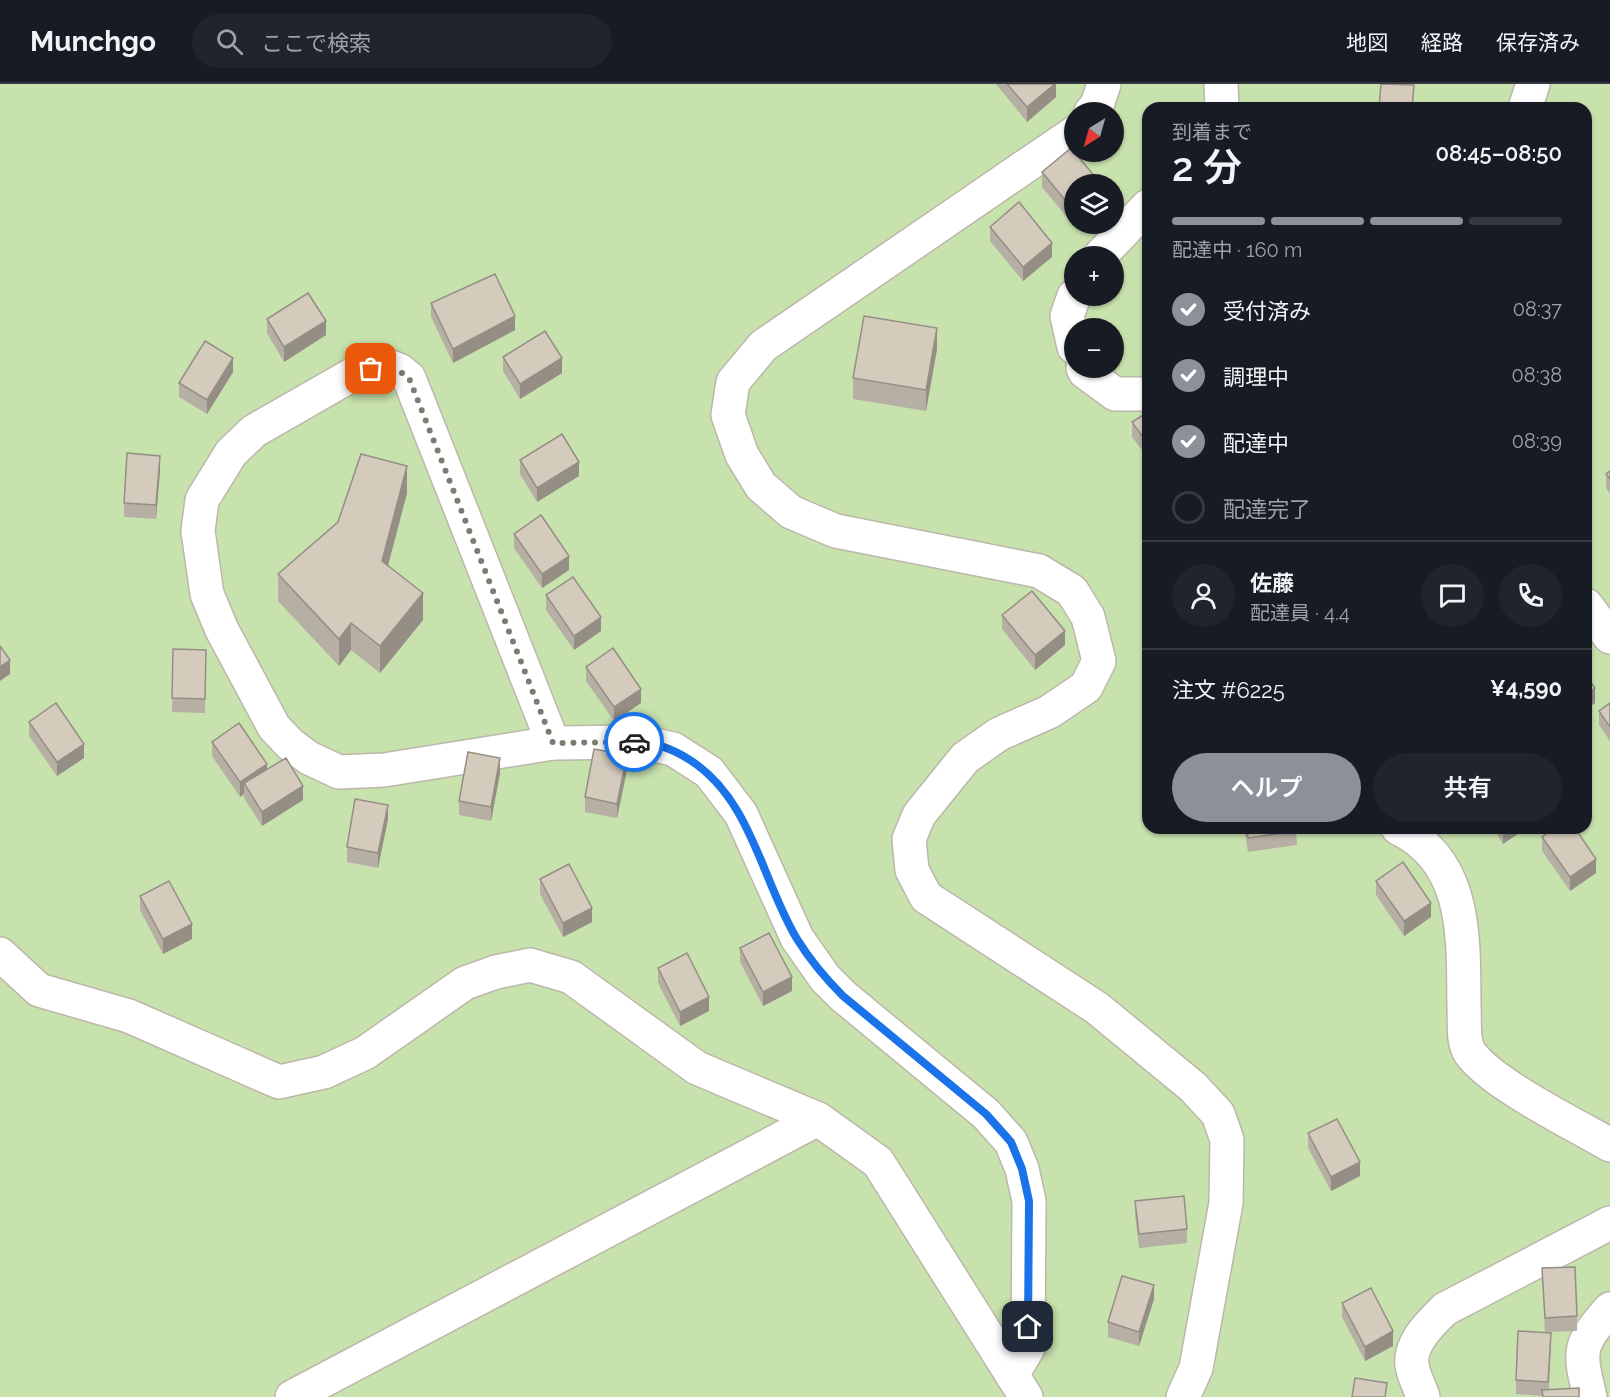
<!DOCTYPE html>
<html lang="ja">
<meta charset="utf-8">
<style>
:root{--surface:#171b24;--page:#20242c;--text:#f1f3f6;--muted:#9ea1a6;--line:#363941;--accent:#8c9099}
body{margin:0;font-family:Raleway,"Noto Sans JP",sans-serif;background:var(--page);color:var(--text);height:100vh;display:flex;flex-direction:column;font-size:22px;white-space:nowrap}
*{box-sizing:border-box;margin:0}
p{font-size:20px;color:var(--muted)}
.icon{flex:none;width:33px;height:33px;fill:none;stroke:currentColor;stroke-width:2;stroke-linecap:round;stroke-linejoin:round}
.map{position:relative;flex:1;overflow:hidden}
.drawer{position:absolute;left:1142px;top:18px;width:450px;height:732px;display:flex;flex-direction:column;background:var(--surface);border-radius:18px;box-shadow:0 2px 4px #0004}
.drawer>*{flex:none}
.needle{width:39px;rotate:217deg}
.fabs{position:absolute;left:1064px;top:18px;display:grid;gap:12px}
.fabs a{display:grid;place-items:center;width:60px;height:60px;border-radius:50%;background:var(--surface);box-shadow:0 2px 4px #0004;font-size:30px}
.pin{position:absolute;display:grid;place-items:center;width:51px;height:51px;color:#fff;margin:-26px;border-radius:12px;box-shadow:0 3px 9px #0006}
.courier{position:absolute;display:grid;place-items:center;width:60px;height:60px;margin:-30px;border:4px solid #1a73e8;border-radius:50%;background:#fff;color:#222;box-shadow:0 2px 8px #0007}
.overview em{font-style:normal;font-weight:600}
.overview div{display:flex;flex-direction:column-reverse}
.overview{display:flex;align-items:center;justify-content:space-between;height:102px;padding:0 30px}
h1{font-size:39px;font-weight:600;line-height:45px}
.bar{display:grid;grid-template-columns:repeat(4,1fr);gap:9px 6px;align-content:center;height:72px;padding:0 30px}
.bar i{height:8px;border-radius:4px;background:var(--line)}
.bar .current{background:var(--accent)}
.bar p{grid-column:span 4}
.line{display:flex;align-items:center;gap:15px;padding:0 30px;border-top:2px solid var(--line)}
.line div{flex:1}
.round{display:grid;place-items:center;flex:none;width:63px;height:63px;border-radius:32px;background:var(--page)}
ol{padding:0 30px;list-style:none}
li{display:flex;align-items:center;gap:18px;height:66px}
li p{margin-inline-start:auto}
li .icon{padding:6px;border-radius:50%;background:var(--accent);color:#fff;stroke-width:4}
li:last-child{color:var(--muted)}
li i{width:33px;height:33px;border:3px solid var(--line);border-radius:50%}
.primary-button{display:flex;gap:12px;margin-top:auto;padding:12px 30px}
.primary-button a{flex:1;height:69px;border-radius:36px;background:var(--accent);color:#fff;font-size:24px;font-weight:600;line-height:69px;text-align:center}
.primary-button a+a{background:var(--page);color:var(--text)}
header{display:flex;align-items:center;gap:36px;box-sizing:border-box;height:84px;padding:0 30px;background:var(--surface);border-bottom:2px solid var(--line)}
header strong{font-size:28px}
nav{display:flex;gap:33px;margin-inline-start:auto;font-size:21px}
.search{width:420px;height:54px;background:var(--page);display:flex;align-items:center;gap:15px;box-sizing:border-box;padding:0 21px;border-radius:33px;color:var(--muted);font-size:22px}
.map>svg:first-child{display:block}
.green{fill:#c8e2ae;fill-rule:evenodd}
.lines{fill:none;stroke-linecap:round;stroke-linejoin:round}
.minor-casing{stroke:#bdb7aa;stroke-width:36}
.minor{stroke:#fff;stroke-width:33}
.wall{fill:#b6afa3}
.shaded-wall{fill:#948e84}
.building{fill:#d4cbbd;stroke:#948e84;stroke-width:1.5}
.done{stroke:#7e7b71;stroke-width:6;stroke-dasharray:0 10.8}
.route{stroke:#1a73e8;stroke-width:8}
</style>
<header>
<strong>Munchgo</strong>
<div class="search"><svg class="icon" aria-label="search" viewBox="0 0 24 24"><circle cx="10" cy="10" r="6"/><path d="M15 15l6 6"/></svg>ここで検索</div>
<nav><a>地図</a><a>経路</a><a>保存済み</a></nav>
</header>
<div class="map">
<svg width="1610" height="1313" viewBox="0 0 1610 1313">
<rect width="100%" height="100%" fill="#f0ede3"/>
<path class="green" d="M 0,0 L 1610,0 L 1610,1313 L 0,1313 ZM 1148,24 L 1586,24 L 1586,744 L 1148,744 ZM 1074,28 L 1113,28 L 1113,68 L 1074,68 ZM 1074,100 L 1113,100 L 1113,140 L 1074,140 ZM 1074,172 L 1113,172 L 1113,212 L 1074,212 ZM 1074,244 L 1113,244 L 1113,284 L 1074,284 Z"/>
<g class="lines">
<defs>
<g id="minor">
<path d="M 1221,0 L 1222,24"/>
<path d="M 1525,24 L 1533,0"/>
<path d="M 1091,28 L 1097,21 L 1104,0"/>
<path d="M 1074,49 L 763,262 L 733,298 L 728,331 L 742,371 L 761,402 L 791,428 L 836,447 L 1039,487 L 1072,507 L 1088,533 L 1099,577 L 1086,603 L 1049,628 L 999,650 L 965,674 L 919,731 L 909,755 L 912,786 L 926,813 L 1097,924 L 1193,1003 L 1218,1030 L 1227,1056 L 1226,1119 L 1196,1284 L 1183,1313"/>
<path d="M 1100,172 L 1148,122"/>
<path d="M 1074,263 L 1067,232 L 1074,212"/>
<path d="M 385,281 L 399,286 L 409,294 L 553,659 L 384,686 L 339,688 L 309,674 L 290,660 L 274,643 L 222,546 L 207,510 L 198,447 L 202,416 L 231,369 L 254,347 L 357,288 Z"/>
<path d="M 1083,284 L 1085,288 L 1115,310 L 1148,310"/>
<path d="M 1586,521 L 1610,553"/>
<path d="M 553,659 L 640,658 L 673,665 L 709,688 L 741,730 L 797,854 L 825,894 L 843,912 L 986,1030 L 1011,1058 L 1022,1085 L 1029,1117 L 1028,1264 L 1012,1291"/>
<path d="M 1398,744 C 1469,778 1463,857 1464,924 C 1465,937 1462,957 1470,969 C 1492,1000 1574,1040 1610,1061"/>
<path d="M 0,870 L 39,906 L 129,932 L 279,998 L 324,988 L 365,969 L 465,899 L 496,888 L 530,881 L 571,893 L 697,984 L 818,1035 L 878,1078 L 1026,1313"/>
<path d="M 292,1313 L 818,1035"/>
<path d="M 1423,1313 C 1420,1303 1413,1291 1412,1281 C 1409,1259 1431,1239 1445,1225 L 1610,1139"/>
<path d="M 1590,1313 C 1579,1267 1577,1262 1610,1225"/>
</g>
</defs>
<use href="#minor" class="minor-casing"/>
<use href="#minor" class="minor"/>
</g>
<g class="wall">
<path d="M 996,0 L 1056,0 L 1056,13 L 1027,38 Z"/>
<path d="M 1042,88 L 1074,100 L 1074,140 L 1080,140 L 1075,143 L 1042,103 Z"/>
<path d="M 990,143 L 1052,173 L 1023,197 L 990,157 Z"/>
<path d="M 431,219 L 515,246 L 453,279 L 431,233 Z"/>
<path d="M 267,235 L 326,251 L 284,278 L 267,249 Z"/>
<path d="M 937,265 L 926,327 L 853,315 L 853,294 Z"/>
<path d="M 503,273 L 562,289 L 520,315 L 503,287 Z"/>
<path d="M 233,288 L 207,330 L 179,313 L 179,299 Z"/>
<path d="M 1148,328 L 1148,374 L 1132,353 L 1132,338 Z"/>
<path d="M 520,376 L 579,392 L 537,418 L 520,390 Z"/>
<path d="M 160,387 L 156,435 L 124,433 L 124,419 Z"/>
<path d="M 1610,387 L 1610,410 L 1606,404 L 1606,390 Z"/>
<path d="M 407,409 L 388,482 L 423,536 L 380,589 L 351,566 L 339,582 L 278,517 L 278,490 Z"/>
<path d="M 514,450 L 569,486 L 542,504 L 514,464 Z"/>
<path d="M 546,511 L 601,547 L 574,566 L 546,526 Z"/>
<path d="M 1002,531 L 1065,561 L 1035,586 L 1002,545 Z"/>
<path d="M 173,565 L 206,566 L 205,629 L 172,628 Z"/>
<path d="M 586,583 L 641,619 L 614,637 L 586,597 Z"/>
<path d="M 1610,619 L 1610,657 L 1599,641 L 1599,627 Z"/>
<path d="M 29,638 L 84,674 L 57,692 L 29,652 Z"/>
<path d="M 212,658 L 267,686 L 303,716 L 262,742 L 244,714 L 244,710 L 240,713 L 212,672 Z"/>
<path d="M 627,686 L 617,734 L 585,728 L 585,713 Z"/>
<path d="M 500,689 L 491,737 L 459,731 L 459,717 Z"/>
<path d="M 388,735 L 378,784 L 347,778 L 347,763 Z"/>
<path d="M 1244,744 L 1296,744 L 1297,761 L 1248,768 Z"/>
<path d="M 1493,744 L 1526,744 L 1503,760 Z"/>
<path d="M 1542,753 L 1596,789 L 1570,807 L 1542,767 Z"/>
<path d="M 540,795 L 592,838 L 563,853 L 540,810 Z"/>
<path d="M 1376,797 L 1431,833 L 1404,852 L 1376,811 Z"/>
<path d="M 140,812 L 192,855 L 163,870 L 140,826 Z"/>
<path d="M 740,864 L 792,907 L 763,922 L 740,878 Z"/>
<path d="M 658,884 L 709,927 L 680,942 L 658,899 Z"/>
<path d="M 1308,1049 L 1360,1092 L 1331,1107 L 1308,1064 Z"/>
<path d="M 1135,1117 L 1187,1145 L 1187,1159 L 1139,1164 L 1135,1131 Z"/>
<path d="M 1542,1184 L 1577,1232 L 1577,1247 L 1545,1248 Z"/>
<path d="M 1154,1215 L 1139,1262 L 1108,1253 L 1108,1238 Z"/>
<path d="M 1342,1219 L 1393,1262 L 1365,1277 L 1342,1233 Z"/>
<path d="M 1551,1263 L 1549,1305 L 1543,1313 L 1542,1312 L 1516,1310 L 1516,1296 Z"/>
</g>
<g class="shaded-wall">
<path d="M 1055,0 L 1056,0 L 1056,13 L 1027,38 L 1027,23 Z"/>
<path d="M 1052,159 L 1052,173 L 1023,197 L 1023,183 Z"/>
<path d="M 515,232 L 515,246 L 453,279 L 453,265 Z"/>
<path d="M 326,237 L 326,251 L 284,278 L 284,263 Z"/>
<path d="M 937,244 L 937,265 L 926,327 L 926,306 Z"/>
<path d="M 233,274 L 233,288 L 207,330 L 207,316 Z"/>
<path d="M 562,274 L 562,289 L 520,315 L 520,300 Z"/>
<path d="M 160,372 L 160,387 L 156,435 L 156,421 Z"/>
<path d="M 579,378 L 579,392 L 537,418 L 537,404 Z"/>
<path d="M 407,382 L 407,409 L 382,504 L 382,477 Z"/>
<path d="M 569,472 L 569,486 L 542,504 L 542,490 Z"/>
<path d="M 423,509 L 423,536 L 380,589 L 380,562 Z"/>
<path d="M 601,533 L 601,547 L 574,566 L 574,552 Z"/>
<path d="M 351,539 L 351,566 L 339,582 L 339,555 Z"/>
<path d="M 1065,547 L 1065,561 L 1035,586 L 1035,571 Z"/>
<path d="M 10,576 L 10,590 L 0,597 L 0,583 Z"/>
<path d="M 1595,604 L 1595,619 L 1586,625 L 1586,611 Z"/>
<path d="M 641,605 L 641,619 L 614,637 L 614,623 Z"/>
<path d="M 84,660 L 84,674 L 57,692 L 57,678 Z"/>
<path d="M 627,671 L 627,686 L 617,734 L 617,720 Z"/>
<path d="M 500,674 L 500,689 L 491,737 L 491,723 Z"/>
<path d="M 267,680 L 267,694 L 244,699 L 244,710 L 240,713 L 240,698 Z"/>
<path d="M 303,702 L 303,716 L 262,742 L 262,728 Z"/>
<path d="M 388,721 L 388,735 L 378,784 L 378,769 Z"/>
<path d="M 1505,744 L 1526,744 L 1503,760 L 1503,745 Z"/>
<path d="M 1596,775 L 1596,789 L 1570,807 L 1570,793 Z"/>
<path d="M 1431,819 L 1431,833 L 1404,852 L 1404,837 Z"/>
<path d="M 592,824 L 592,838 L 563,853 L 563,839 Z"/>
<path d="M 192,840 L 192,855 L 163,870 L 163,855 Z"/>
<path d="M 792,893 L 792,907 L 763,922 L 763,908 Z"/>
<path d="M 709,913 L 709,927 L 680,942 L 680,928 Z"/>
<path d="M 1360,1078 L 1360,1092 L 1331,1107 L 1331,1093 Z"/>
<path d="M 1154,1201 L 1154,1215 L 1139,1262 L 1139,1248 Z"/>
<path d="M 1393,1247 L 1393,1262 L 1365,1277 L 1365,1263 Z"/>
</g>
<g class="building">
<path d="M 1007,0 L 1055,0 L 1027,23 Z"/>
<path d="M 1381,0 L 1414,1 L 1412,24 L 1379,24 Z"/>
<path d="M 1071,64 L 1101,100 L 1074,100 L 1074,127 L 1042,88 Z"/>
<path d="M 1019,118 L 1052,159 L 1023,183 L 990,143 Z"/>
<path d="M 495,190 L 515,232 L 453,265 L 431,219 Z"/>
<path d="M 308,209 L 326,237 L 284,263 L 267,235 Z"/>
<path d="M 864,232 L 937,244 L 926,306 L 853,294 Z"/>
<path d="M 545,247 L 562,274 L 520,300 L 503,273 Z"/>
<path d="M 205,257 L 233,274 L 207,316 L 179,299 Z"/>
<path d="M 1148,328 L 1148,360 L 1132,338 Z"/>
<path d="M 562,350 L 579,378 L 537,404 L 520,376 Z"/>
<path d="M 127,369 L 160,372 L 156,421 L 124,419 Z"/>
<path d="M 361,370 L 407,382 L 382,477 L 423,509 L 380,562 L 351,539 L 339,555 L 278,490 L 338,438 Z"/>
<path d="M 1610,387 L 1610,395 L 1606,390 Z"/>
<path d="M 541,431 L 569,472 L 542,490 L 514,450 Z"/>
<path d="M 573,493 L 601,533 L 574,552 L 546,511 Z"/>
<path d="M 1032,507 L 1065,547 L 1035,571 L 1002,531 Z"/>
<path d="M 0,562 L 10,576 L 0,583 Z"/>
<path d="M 613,564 L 641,605 L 614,623 L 586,583 Z"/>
<path d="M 173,565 L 206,566 L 205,615 L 172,614 Z"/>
<path d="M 1586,591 L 1595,604 L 1586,611 Z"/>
<path d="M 56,619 L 84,660 L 57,678 L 29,638 Z"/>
<path d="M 1610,619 L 1610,643 L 1599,627 Z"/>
<path d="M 239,639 L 267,680 L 240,698 L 212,658 Z"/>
<path d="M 594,665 L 627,671 L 617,720 L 585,713 Z"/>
<path d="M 468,668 L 500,674 L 491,723 L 459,717 Z"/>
<path d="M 286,674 L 303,702 L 262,728 L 244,699 Z"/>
<path d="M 355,715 L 388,721 L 378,769 L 347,763 Z"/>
<path d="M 1247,744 L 1296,744 L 1297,747 L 1248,754 Z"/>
<path d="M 1554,744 L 1575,744 L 1596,775 L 1570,793 L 1542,753 Z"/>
<path d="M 1403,778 L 1431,819 L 1404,837 L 1376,797 Z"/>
<path d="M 569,780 L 592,824 L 563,839 L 540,795 Z"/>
<path d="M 169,797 L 192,840 L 163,855 L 140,812 Z"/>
<path d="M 769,849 L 792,893 L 763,908 L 740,864 Z"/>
<path d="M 687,869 L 709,913 L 680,928 L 658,884 Z"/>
<path d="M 1337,1035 L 1360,1078 L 1331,1093 L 1308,1049 Z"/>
<path d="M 1184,1112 L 1187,1145 L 1139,1150 L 1135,1117 Z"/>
<path d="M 1575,1183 L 1577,1232 L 1545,1234 L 1542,1184 Z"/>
<path d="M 1122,1192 L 1154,1201 L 1139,1248 L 1108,1238 Z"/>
<path d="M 1371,1204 L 1393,1247 L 1365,1263 L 1342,1219 Z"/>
<path d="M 1518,1247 L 1551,1249 L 1548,1298 L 1516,1296 Z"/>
<path d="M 1355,1294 L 1387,1299 L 1385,1313 L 1352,1313 Z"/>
<path d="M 1579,1304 L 1579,1313 L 1543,1313 L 1542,1306 Z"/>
</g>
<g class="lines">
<path class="done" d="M 371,285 C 388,281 396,284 409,294 L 553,659 L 634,658"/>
<path class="route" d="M 634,658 C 654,658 673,665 690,676 C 752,716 761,795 797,855 C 810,876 826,895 843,912 L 986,1030 L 1011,1058 L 1022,1085 L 1029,1117 L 1028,1243"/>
</g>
</svg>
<div class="fabs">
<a><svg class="needle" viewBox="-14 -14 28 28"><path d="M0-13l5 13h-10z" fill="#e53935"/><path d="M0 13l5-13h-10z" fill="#9ea1a6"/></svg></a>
<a><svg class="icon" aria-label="layers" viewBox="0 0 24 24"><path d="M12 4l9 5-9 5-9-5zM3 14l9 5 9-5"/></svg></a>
<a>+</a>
<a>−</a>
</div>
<div class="pin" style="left:371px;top:285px;background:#ea580c"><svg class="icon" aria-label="bag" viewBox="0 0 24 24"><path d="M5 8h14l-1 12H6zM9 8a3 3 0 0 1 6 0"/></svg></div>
<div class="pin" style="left:1028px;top:1243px;background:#1f2937"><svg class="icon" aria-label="home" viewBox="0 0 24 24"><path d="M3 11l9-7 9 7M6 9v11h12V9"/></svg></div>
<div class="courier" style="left:634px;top:658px"><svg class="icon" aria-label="car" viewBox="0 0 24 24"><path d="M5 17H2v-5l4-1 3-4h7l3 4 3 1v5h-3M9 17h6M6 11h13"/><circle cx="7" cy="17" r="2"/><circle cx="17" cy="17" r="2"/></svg></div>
<section class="drawer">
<div class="overview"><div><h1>2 分</h1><p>到着まで</p></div><em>08:45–08:50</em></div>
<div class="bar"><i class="current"></i><i class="current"></i><i class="current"></i><i></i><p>配達中 · 160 m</p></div>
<ol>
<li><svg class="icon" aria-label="check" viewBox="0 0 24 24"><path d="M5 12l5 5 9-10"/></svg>受付済み<p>08:37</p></li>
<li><svg class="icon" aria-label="check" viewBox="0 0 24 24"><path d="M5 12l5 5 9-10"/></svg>調理中<p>08:38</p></li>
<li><svg class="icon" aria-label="check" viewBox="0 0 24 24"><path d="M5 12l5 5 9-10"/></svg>配達中<p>08:39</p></li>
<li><i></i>配達完了</li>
</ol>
<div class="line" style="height:108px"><a class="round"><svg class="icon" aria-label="person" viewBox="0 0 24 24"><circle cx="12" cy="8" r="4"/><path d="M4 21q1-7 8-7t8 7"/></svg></a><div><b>佐藤</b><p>配達員 · 4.4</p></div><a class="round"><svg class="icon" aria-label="chat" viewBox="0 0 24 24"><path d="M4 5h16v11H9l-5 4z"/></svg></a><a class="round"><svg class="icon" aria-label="phone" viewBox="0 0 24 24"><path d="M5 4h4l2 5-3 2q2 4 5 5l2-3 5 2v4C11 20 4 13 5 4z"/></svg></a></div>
<div class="line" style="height:78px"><div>注文 #6225</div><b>¥4,590</b></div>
<div class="primary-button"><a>ヘルプ</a><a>共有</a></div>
</section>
</div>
